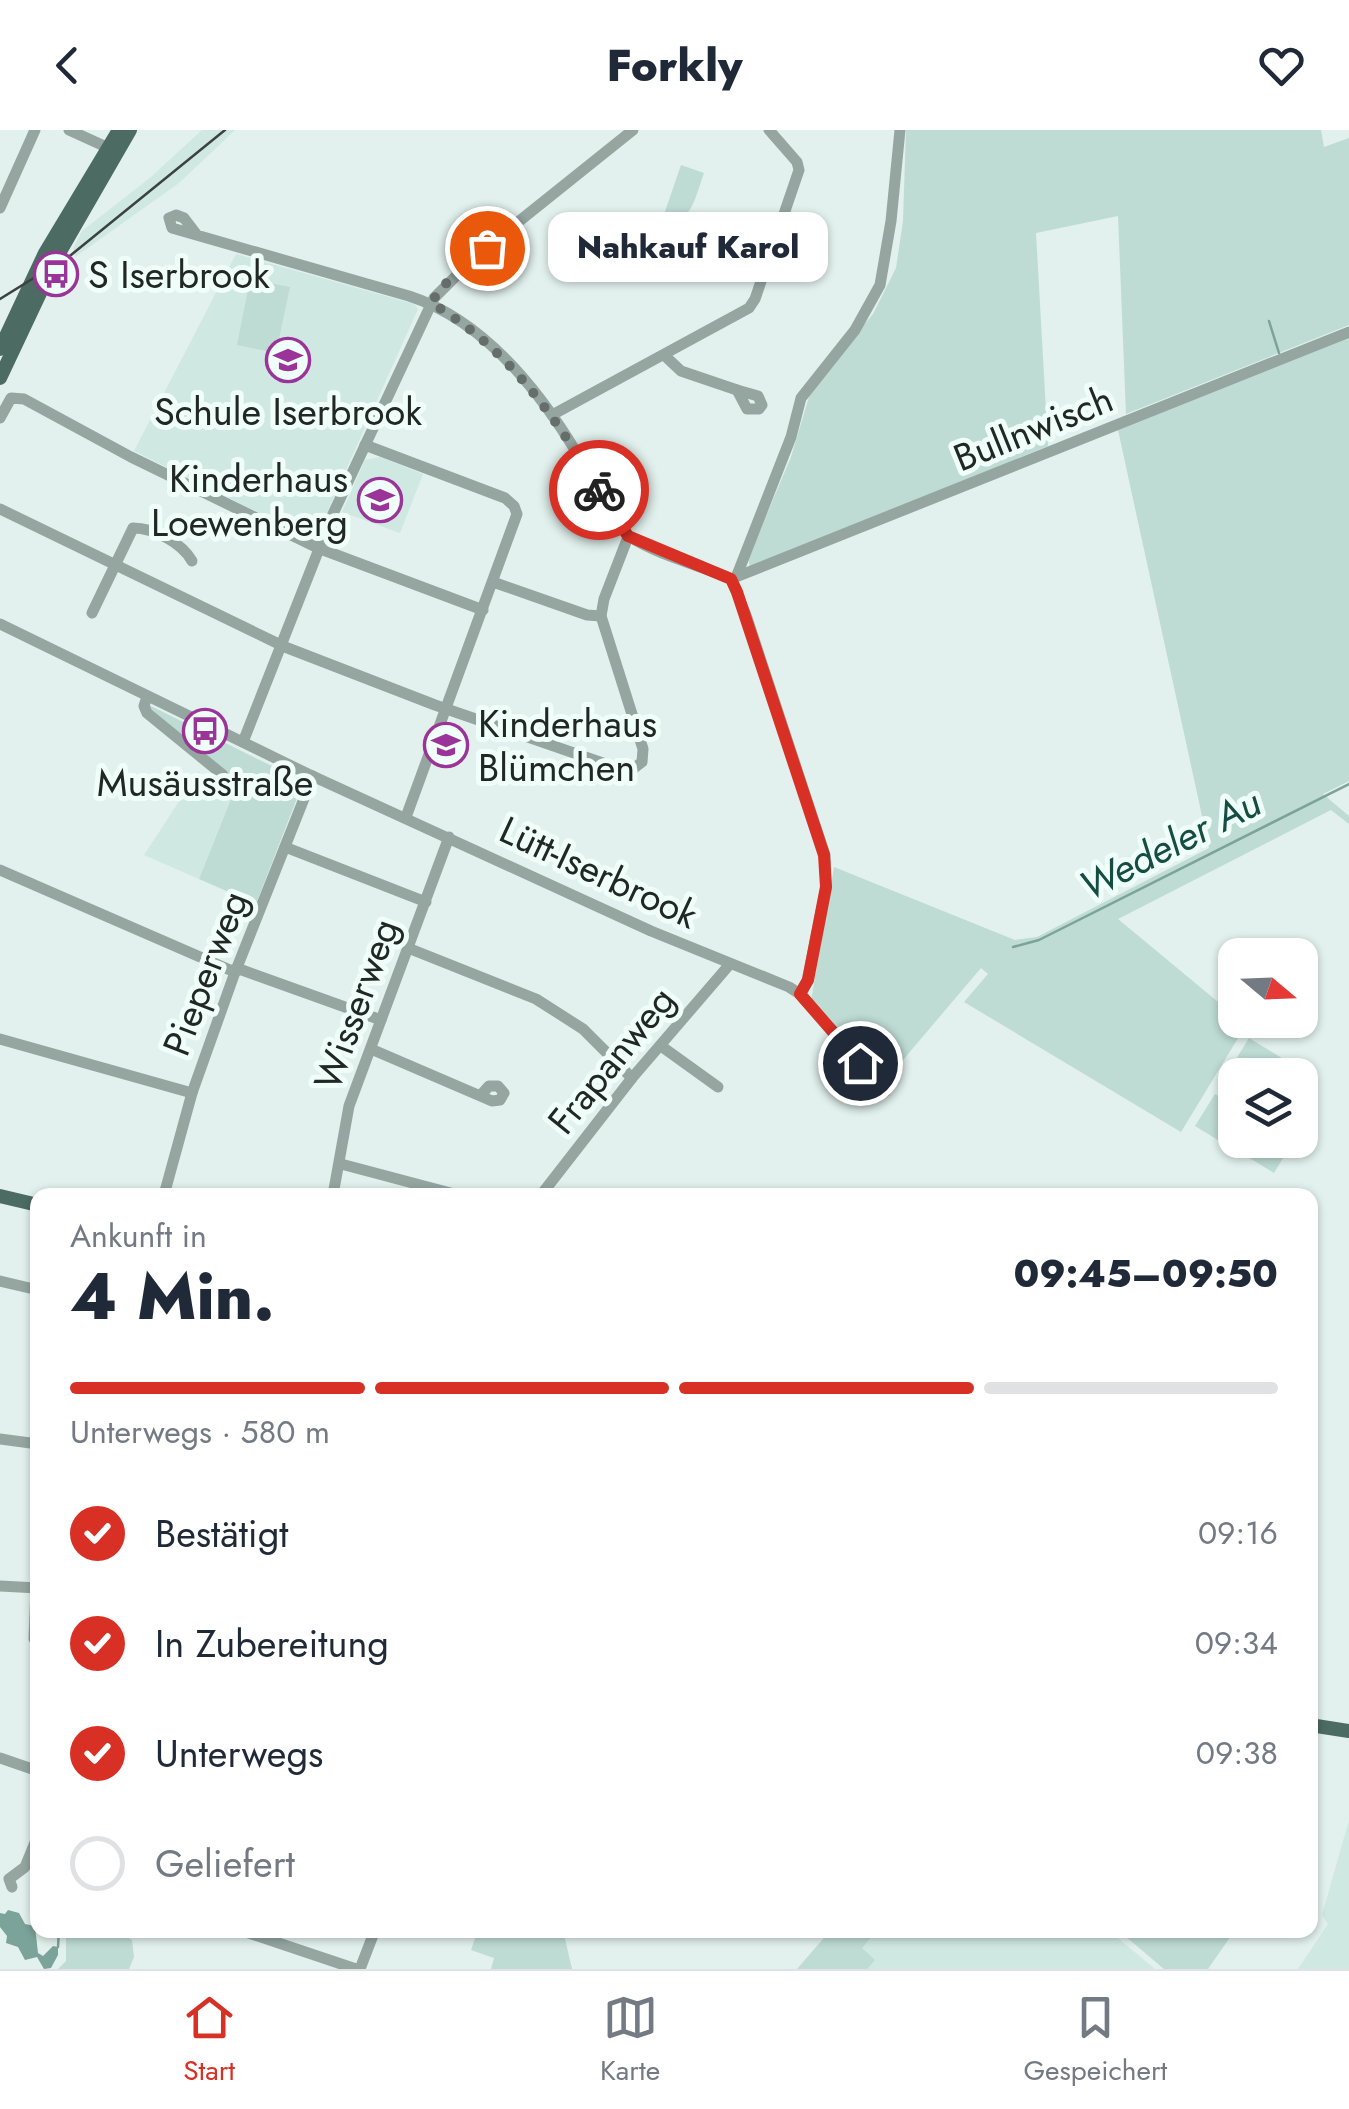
<!DOCTYPE html>
<html lang="de">
<meta charset="utf-8">
<style>
:root{--surface:#fff;--page:#f6f6f7;--text:#1f2937;--muted:#747a83;--line:#e0e1e3;--accent:#d93025}
body{margin:0;font-family:Jost,sans-serif;background:var(--page);color:var(--text);height:100vh;display:flex;flex-direction:column;font-size:38px;white-space:nowrap}
*{box-sizing:border-box;margin:0}
p{font-size:32px;color:var(--muted)}
.icon{flex:none;width:55px;height:55px;fill:none;stroke:currentColor;stroke-width:2;stroke-linecap:round;stroke-linejoin:round}
.map{position:relative;flex:1;overflow:hidden}
.drawer{position:absolute;left:30px;top:1058px;width:1288px;height:750px;display:flex;flex-direction:column;background:var(--surface);border-radius:20px;box-shadow:0 2px 8px #0004}
.drawer>*{flex:none}
.needle{width:65px;rotate:109deg}
.tools{position:absolute;left:1218px;top:808px;display:grid;gap:20px}
.tools a{display:grid;place-items:center;width:100px;height:100px;border-radius:20px;background:var(--surface);box-shadow:0 2px 8px #0004;font-size:50px}
.pin{position:absolute;display:grid;place-items:center;width:85px;height:85px;color:#fff;margin:-42px;border:5px solid #fff;border-radius:50%;box-shadow:0 2px 10px #0007}
.courier{position:absolute;display:grid;place-items:center;width:100px;height:100px;margin:-50px;border:8px solid #d93025;border-radius:50%;background:#fff;color:#222;box-shadow:0 2px 12px #0007}
.bubble{position:absolute;height:70px;border-radius:20px;background:var(--surface);box-shadow:0 2px 8px #0004;font-size:32px;font-weight:800;line-height:70px;text-align:center}
.overview em{font-style:normal;font-weight:800}
.overview div{display:flex;flex-direction:column-reverse}
.overview{display:flex;align-items:center;justify-content:space-between;height:170px;padding:0 40px}
h1{font-size:65px;font-weight:800;line-height:75px}
.bar{display:grid;grid-template-columns:repeat(4,1fr);gap:15px 10px;align-content:center;height:120px;padding:0 40px}
.bar i{height:12px;border-radius:8px;background:var(--line)}
.bar .active{background:var(--accent)}
.bar p{grid-column:span 4}
ol{padding:0 40px;list-style:none}
li{display:flex;align-items:center;gap:30px;height:110px}
li p{margin-inline-start:auto}
li .icon{padding:10px;border-radius:50%;background:var(--accent);color:#fff;stroke-width:4}
li:last-child{color:var(--muted)}
li i{width:55px;height:55px;border:5px solid var(--line);border-radius:50%}
header{display:flex;justify-content:space-between;align-items:center;height:130px;padding:0 40px;background:var(--surface);font-size:45px;font-weight:800}
.tab-bar{display:flex;justify-content:space-around;align-items:center;height:140px;border-top:2px solid var(--line);background:var(--surface);font-size:28px;color:var(--muted)}
.tab-bar a{display:grid;justify-items:center;gap:5px}
.tab-bar .active{color:var(--accent)}
.map>svg:first-child{display:block}
.built{fill:#d0e8e2}
.green{fill:#bedbd4}
.water{fill:#7ca399}
.lines{fill:none;stroke-linecap:round;stroke-linejoin:round}
.stream{stroke:#7ca399;stroke-width:2.5}
.minor{stroke:#95a6a1;stroke-width:11}
.major{stroke:#4c6b63;stroke-width:14}
.tram{stroke:#3b4240;stroke-width:2.5}
.done{stroke:#656e6b;stroke-width:10;stroke-dasharray:0 18}
.route{stroke:#d93025;stroke-width:12}
.labels{text-anchor:middle;dominant-baseline:central;stroke-width:10;stroke-linejoin:round;paint-order:stroke}
.poi-label{font-size:38px;fill:#212725;stroke:#f0fefa;text-anchor:start}
.street-label{font-size:38px;fill:#212725;stroke:#f0fefa}
.water-label{font-size:40px;font-style:italic;fill:#164d43;stroke:#f0fefa}
</style>
<header><svg class="icon" aria-label="back" viewBox="0 0 24 24"><path d="M15 5l-7 7 7 7"/></svg>Forkly<svg class="icon" aria-label="heart" viewBox="0 0 24 24"><path d="M12 20l-8-8c-3-5 5-10 8-4 3-6 11-1 8 4z"/></svg></header>
<div class="map">
<svg width="1349" height="1839" viewBox="0 0 1349 1839">
<rect width="100%" height="100%" fill="#e2f1ed"/>
<g class="built">
<path d="M 202,0 L 235,0 L 179,53 L 75,127 L 73,118 L 82,101 L 151,47 Z"/>
<path d="M 236,124 L 414,174 L 418,179 L 316,407 L 310,408 L 134,321 Z"/>
<path d="M 380,327 L 423,344 L 400,403 L 342,382 L 365,330 Z"/>
<path d="M 199,641 L 206,660 L 219,669 L 229,657 L 234,660 L 199,749 L 144,725 Z"/>
<path d="M 1349,1690 L 1349,1839 L 1298,1839 L 1328,1794 L 1322,1785 Z"/>
<path d="M 831,1800 L 1108,1800 L 1155,1839 L 797,1839 Z"/>
</g>
<g class="green">
<path d="M 906,0 L 1321,0 L 1324,17 L 1349,8 L 1349,195 L 1126,284 L 1118,86 L 1036,103 L 1048,316 L 750,437 L 748,429 L 791,327 L 809,267 L 837,227 L 873,184 L 896,138 L 903,91 Z"/>
<path d="M 681,35 L 704,43 C 693,74 693,90 659,99 Z"/>
<path d="M 250,149 L 290,157 L 276,223 L 237,215 Z"/>
<path d="M 1349,206 L 1349,651 L 1323,664 L 1349,686 L 1349,694 L 1331,680 L 1118,789 L 1235,886 L 1235,890 L 1246,895 L 1181,1002 L 964,872 L 988,844 L 981,838 L 886,950 L 879,951 L 811,871 L 834,737 L 1015,810 L 1037,807 L 1209,718 L 1118,300 Z"/>
<path d="M 149,575 L 300,650 L 299,663 L 256,774 L 199,749 L 234,661 L 229,657 L 234,650 L 151,581 Z"/>
<path d="M 1249,908 L 1285,930 L 1276,945 L 1235,945 L 1235,967 L 1219,957 Z"/>
<path d="M 1215,964 L 1235,976 L 1236,1010 L 1231,1018 L 1195,996 Z"/>
<path d="M 1245,1010 L 1294,1010 L 1274,1043 L 1238,1021 Z"/>
<path d="M 478,1800 L 563,1800 L 572,1839 L 491,1839 L 494,1828 L 471,1820 Z"/>
<path d="M 831,1800 L 877,1800 L 862,1818 L 875,1830 L 867,1839 L 797,1839 Z"/>
<path d="M 1118,1800 L 1235,1800 L 1208,1839 L 1164,1839 Z"/>
<path d="M 117,1802 L 132,1810 L 134,1827 L 129,1839 L 58,1839 L 66,1831 L 66,1808 Z"/>
</g>
<path class="water" d="M 8,1780 L 19,1783 L 25,1794 L 35,1796 L 38,1823 L 43,1826 L 53,1816 L 58,1817 L 58,1825 L 51,1838 L 44,1839 L 37,1827 L 25,1830 L 18,1817 L 6,1813 L 7,1806 L 0,1797 L 0,1783 L 5,1784 Z"/>
<g class="lines">
<g class="stream">
<path d="M 1269,191 L 1279,223"/>
<path d="M 1013,817 L 1039,810 L 1349,654"/>
<path d="M 58,1817 L 59,1800"/>
</g>
<g class="minor">
<path d="M 69,0 L 113,20"/>
<path d="M 0,78 L 35,0"/>
<path d="M 197,105 L 184,88 L 176,85 L 169,88 L 172,98 L 409,166 C 484,190 539,260 578,325 C 593,350 607,381 626,403 C 640,419 708,438 731,449 L 746,485 L 825,725 L 826,757 L 807,851 L 800,864"/>
<path d="M 664,225 L 681,241 L 737,260"/>
<path d="M 737,260 L 758,266 L 762,275 L 759,279 L 747,279 Z"/>
<path d="M 552,285 L 749,178 L 755,169 L 799,40 L 797,32 L 769,0"/>
<path d="M 0,288 L 11,268 L 24,269 L 131,327 L 318,418 L 483,480"/>
<path d="M 365,315 L 505,368 L 514,376 L 517,384 L 406,687"/>
<path d="M 0,379 L 285,517 L 435,575 L 629,642 L 642,632 L 643,619 L 601,486 L 604,469 L 628,407"/>
<path d="M 737,445 L 791,307 L 801,268 L 855,200 L 880,155 L 891,91 L 900,0"/>
<path d="M 731,449 L 1349,202"/>
<path d="M 493,452 L 587,485 L 601,486"/>
<path d="M 92,483 L 133,398 C 154,398 182,413 192,431"/>
<path d="M 0,494 L 308,644 L 651,801 L 789,857 L 800,864 L 886,961"/>
<path d="M 147,567 L 144,576 L 147,583 L 223,645 L 224,654 L 218,658"/>
<path d="M 243,612 L 332,386 L 434,168 L 477,125 L 633,0"/>
<path d="M 285,717 L 426,772"/>
<path d="M 0,740 L 230,840 L 242,840 L 381,890"/>
<path d="M 408,818 L 536,869 L 583,899 L 632,948"/>
<path d="M 0,909 L 192,963"/>
<path d="M 661,916 L 718,957"/>
<path d="M 371,919 L 492,971 L 500,970 L 504,963 L 498,956 L 489,956 L 480,966"/>
<path d="M 341,1034 L 458,1065"/>
<path d="M 164,1065 L 192,963 L 234,845 L 313,646"/>
<path d="M 333,1065 L 349,976 L 449,707"/>
<path d="M 541,1065 L 632,948 L 730,834"/>
<path d="M 0,1151 L 38,1160"/>
<path d="M 0,1309 L 38,1314"/>
<path d="M 0,1456 L 38,1458"/>
<path d="M 36,1458 L 34,1509 L 38,1512"/>
<path d="M 0,1628 L 38,1641"/>
<path d="M 12,1757 L 9,1749 L 25,1737 L 38,1705"/>
<path d="M 240,1800 L 356,1839"/>
<path d="M 360,1839 L 375,1800"/>
</g>
<g class="major">
<path d="M 0,219 L 45,123 L 119,0"/>
<path d="M 0,248 L 58,125 L 130,0"/>
<path d="M 0,1066 L 38,1075"/>
<path d="M 1310,1595 L 1349,1601"/>
</g>
<path class="tram" d="M 0,169 L 71,125 L 225,0"/>
</g>
<g class="lines">
<path class="done" d="M 487,118 L 442,157 L 431,173 C 507,217 555,286 599,360"/>
<path class="route" d="M 599,360 L 628,406 L 731,449 L 737,462 L 824,725 L 826,757 L 808,850 L 800,864 L 860,933"/>
</g>
<defs>
<symbol id="bus-ring" viewBox="-11 -11 22 22"><circle r="9.5" fill="#f0fefa" stroke="#9a3499" stroke-width="1.5"/><path d="M-5-6H5V4H4V6H2V4H-2V6H-4V4H-5ZM-3.5-4V0h7V-4ZM-3.5 1.2v1.5H-2V1.2ZM2 1.2v1.5H3.5V1.2Z" fill="#9a3499"/></symbol>
<symbol id="school-ring" viewBox="-11 -11 22 22"><circle r="9.5" fill="#f0fefa" stroke="#9a3499" stroke-width="1.5"/><path d="M0-5L7-2L0 1L-7-2ZM-4 1L0 2.5L4 1V4Q0 6-4 4Z" fill="#9a3499"/></symbol>
</defs>
<g fill-rule="evenodd">
<use href="#bus-ring" x="31" y="119" width="50" height="50"/>
<use href="#school-ring" x="263" y="205" width="50" height="50"/>
<use href="#school-ring" x="355" y="345" width="50" height="50"/>
<use href="#bus-ring" x="180" y="576" width="50" height="50"/>
<use href="#school-ring" x="421" y="590" width="50" height="50"/>
</g>
<g class="labels">
<g class="poi-label">
<text x="88" y="144">S Iserbrook</text>
<text x="288" y="281" text-anchor="middle">Schule Iserbrook</text>
<text x="348" y="348" text-anchor="end">Kinderhaus<tspan x="348" dy="44">Loewenberg</tspan></text>
<text x="478" y="593">Kinderhaus<tspan x="478" dy="44">Blümchen</tspan></text>
<text x="205" y="652" text-anchor="middle">Musäusstraße</text>
</g>
<g class="street-label">
<text transform="translate(1033 298) rotate(-22)">Bullnwisch</text>
<text transform="translate(599 742) rotate(25)">Lütt-Iserbrook</text>
<text transform="translate(205 843) rotate(-69)">Pieperweg</text>
<text transform="translate(356 874) rotate(-70)">Wisserweg</text>
<text transform="translate(611 930) rotate(-51)">Frapanweg</text>
</g>
<g class="water-label">
<text transform="translate(1170 714) rotate(-27)">Wedeler Au</text>
</g>
</g>
</svg>
<div class="tools">
<a><svg class="needle" viewBox="-14 -14 28 28"><path d="M0-13l5 13h-10z" fill="#e53935"/><path d="M0 13l5-13h-10z" fill="#747a83"/></svg></a>
<a><svg class="icon" aria-label="layers" viewBox="0 0 24 24"><path d="M12 4l9 5-9 5-9-5zM3 14l9 5 9-5"/></svg></a>
</div>
<div class="pin" style="left:487px;top:118px;background:#ea580c"><svg class="icon" aria-label="bag" viewBox="0 0 24 24"><path d="M5 8h14l-1 12H6zM9 8a3 3 0 0 1 6 0"/></svg></div>
<div class="pin" style="left:860px;top:933px;background:#1f2937"><svg class="icon" aria-label="home" viewBox="0 0 24 24"><path d="M3 11l9-7 9 7M6 9v11h12V9"/></svg></div>
<div class="courier" style="left:599px;top:360px"><svg class="icon" aria-label="bike" viewBox="0 0 24 24"><circle cx="6" cy="16" r="4"/><circle cx="18" cy="16" r="4"/><path d="M6 16l4-8h5l3 8M10 8l3 8H6M13 5h3"/></svg></div>
<div class="bubble" style="left:548px;top:82px;width:280px">Nahkauf Karol</div>
<section class="drawer">
<div class="overview"><div><h1>4 Min.</h1><p>Ankunft in</p></div><em>09:45–09:50</em></div>
<div class="bar"><i class="active"></i><i class="active"></i><i class="active"></i><i></i><p>Unterwegs · 580 m</p></div>
<ol>
<li><svg class="icon" aria-label="check" viewBox="0 0 24 24"><path d="M5 12l5 5 9-10"/></svg>Bestätigt<p>09:16</p></li>
<li><svg class="icon" aria-label="check" viewBox="0 0 24 24"><path d="M5 12l5 5 9-10"/></svg>In Zubereitung<p>09:34</p></li>
<li><svg class="icon" aria-label="check" viewBox="0 0 24 24"><path d="M5 12l5 5 9-10"/></svg>Unterwegs<p>09:38</p></li>
<li><i></i>Geliefert</li>
</ol>
</section>
</div>
<nav class="tab-bar">
<a class="active"><svg class="icon" aria-label="home" viewBox="0 0 24 24"><path d="M3 11l9-7 9 7M6 9v11h12V9"/></svg>Start</a>
<a><svg class="icon" aria-label="map" viewBox="0 0 24 24"><path d="M3 6l6-2 6 2 6-2v14l-6 2-6-2-6 2zM9 4v14M15 6v14"/></svg>Karte</a>
<a><svg class="icon" aria-label="saved" viewBox="0 0 24 24"><path d="M7 4h10v16l-5-4-5 4z"/></svg>Gespeichert</a>
</nav>
